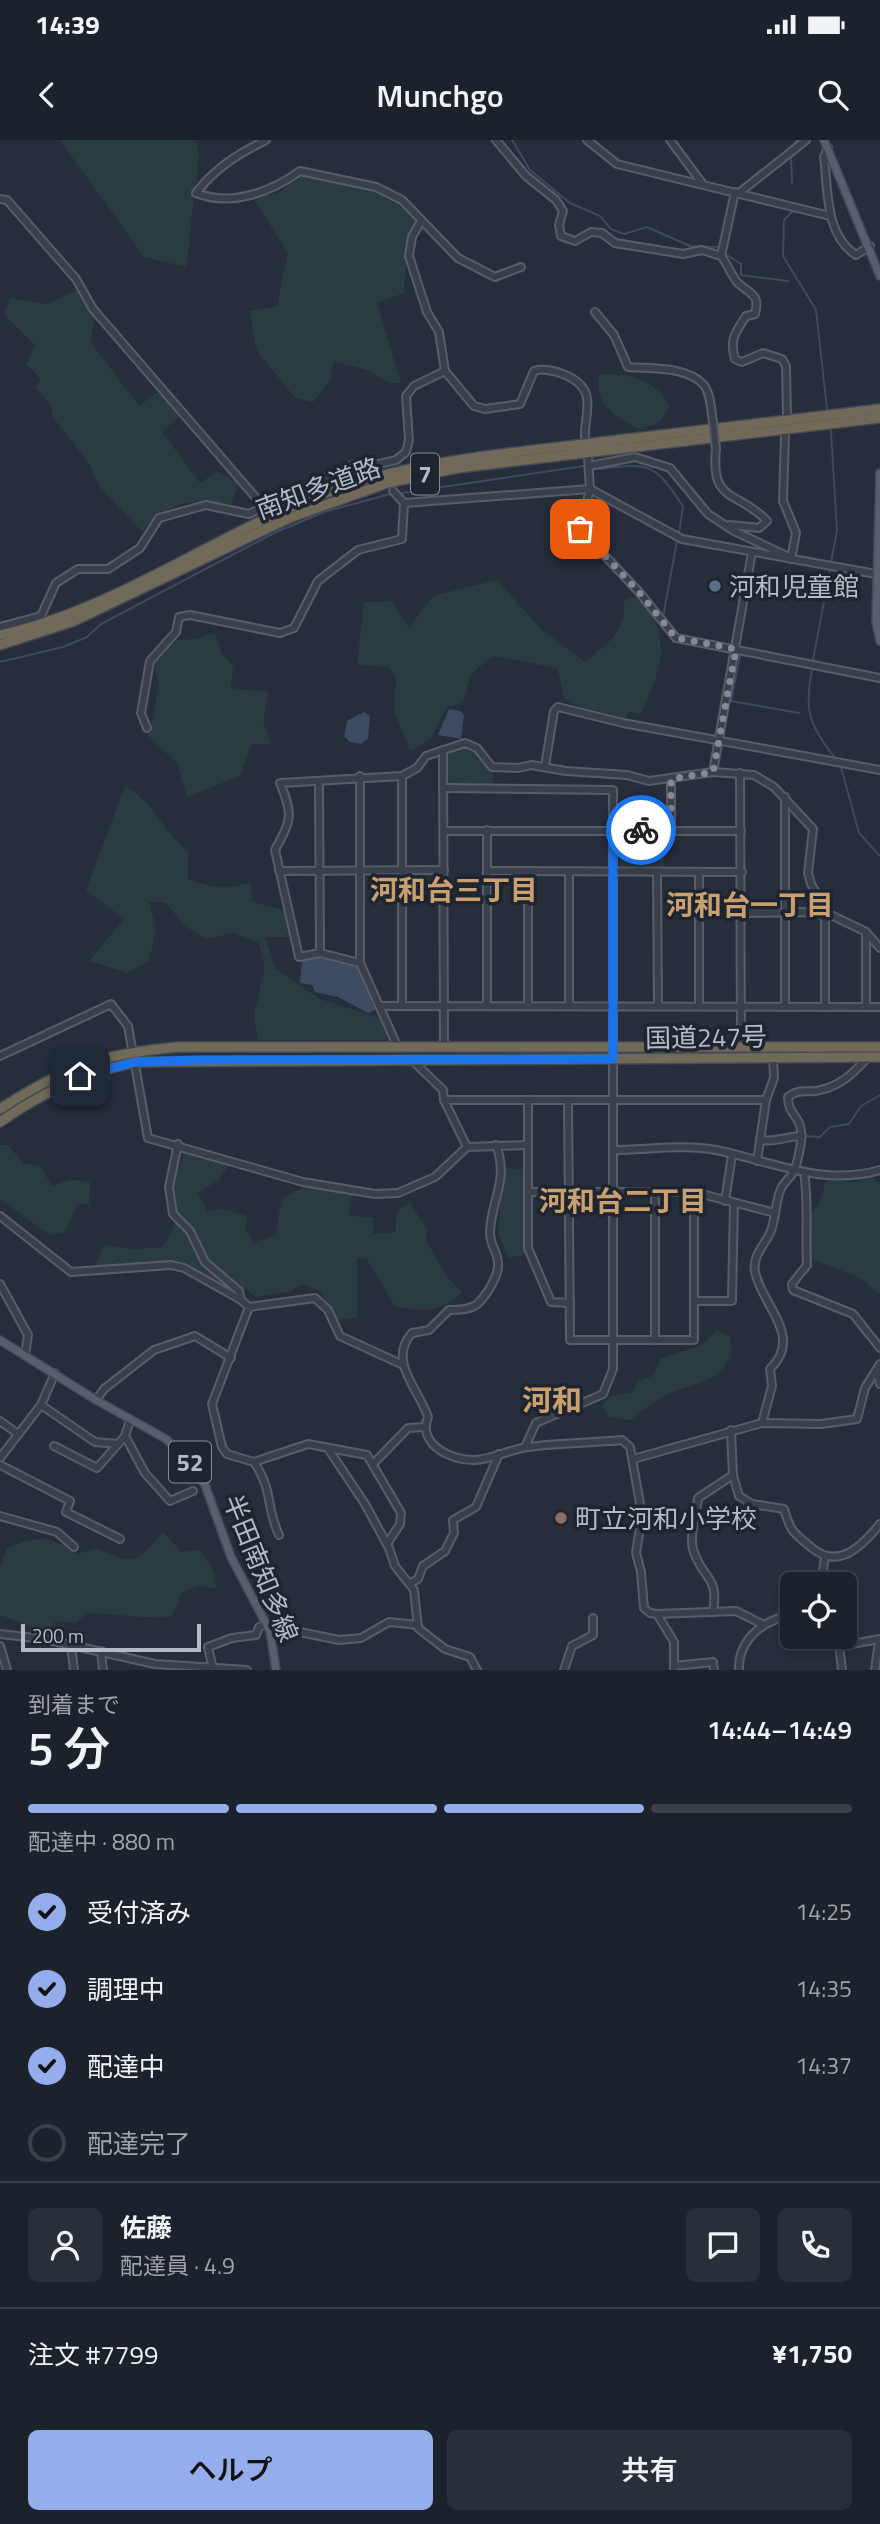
<!DOCTYPE html>
<html lang="ja">
<meta charset="utf-8">
<style>
:root{--surface:#1c222c;--page:#292f38;--text:#f1f3f6;--muted:#a0a4a9;--line:#3a3f48;--accent:#95aced}
body{margin:0;font-family:"Titillium Web","Noto Sans JP",sans-serif;background:var(--page);color:var(--text);height:100vh;display:flex;flex-direction:column;font-size:26px;white-space:nowrap}
*{box-sizing:border-box;margin:0}
p{font-size:23px;color:var(--muted)}
.icon{flex:none;width:38px;height:38px;fill:none;stroke:currentColor;stroke-width:2;stroke-linecap:round;stroke-linejoin:round}
.map{position:relative;height:1530px;overflow:hidden}
.panel{display:flex;flex-direction:column;background:var(--surface);flex:1}
.panel>*{flex:none}
.controls{position:absolute;left:780px;top:1432px;display:grid;gap:14px}
.controls a{display:grid;place-items:center;width:77px;height:77px;border-radius:10px;background:var(--surface);box-shadow:0 4px 10px #0003,0 0 0 2px var(--line);font-size:35px}
.scale{position:absolute;left:21px;bottom:18px;width:180px;box-sizing:border-box;padding-left:7px;border:4px solid #b6bac7;border-top:0;font-size:19px;line-height:24px;white-space:nowrap;color:#b6bac7;-webkit-text-stroke:5px #1f2431;paint-order:stroke}
.pin{position:absolute;display:grid;place-items:center;width:60px;height:60px;color:#fff;margin:-30px;border-radius:14px;box-shadow:0 4px 10px #0006}
.courier{position:absolute;display:grid;place-items:center;width:70px;height:70px;margin:-35px;border:5px solid #1a73e8;border-radius:50%;background:#fff;color:#222;box-shadow:0 2px 9px #0007}
.overview em{font-style:normal;font-weight:600}
.overview div{display:flex;flex-direction:column-reverse}
.overview{display:flex;align-items:center;justify-content:space-between;height:119px;padding:0 28px}
h1{font-size:46px;font-weight:600;line-height:52px}
.bar{display:grid;grid-template-columns:repeat(4,1fr);gap:10px 7px;align-content:center;height:84px;padding:0 28px}
.bar i{height:9px;border-radius:5px;background:var(--line)}
.bar .active{background:var(--accent)}
.bar p{grid-column:span 4}
.line{display:flex;align-items:center;gap:18px;padding:0 28px;border-top:2px solid var(--line)}
.line div{flex:1}
.round{display:grid;place-items:center;flex:none;width:74px;height:74px;border-radius:10px;background:var(--page)}
ol{padding:0 28px;list-style:none}
li{display:flex;align-items:center;gap:21px;height:77px}
li p{margin-inline-start:auto}
li .icon{padding:7px;border-radius:50%;background:var(--accent);color:#111;stroke-width:4}
li:last-child{color:var(--muted)}
li i{width:38px;height:38px;border:4px solid var(--line);border-radius:50%}
.button{display:flex;gap:14px;margin-top:auto;padding:14px 28px}
.button a{flex:1;height:80px;border-radius:10px;background:var(--accent);color:#111;font-size:28px;font-weight:600;line-height:80px;text-align:center}
.button a+a{background:var(--page);color:var(--text)}
.status{display:flex;justify-content:space-between;align-items:center;height:49px;padding:0 35px;background:var(--surface);direction:ltr}
.status svg{height:19px;fill:currentColor}
header{display:flex;justify-content:space-between;align-items:center;height:91px;padding:0 28px;background:var(--surface);font-size:32px;font-weight:600}
.map>svg:first-child{display:block}
.green{fill:#2b3c40}
.water{fill:#3e4962}
.lines{fill:none;stroke-linecap:round;stroke-linejoin:round}
.stream{stroke:#3e4962;stroke-width:2}
.minor-casing{stroke:#585d6a;stroke-width:10}
.major-casing{stroke:#434855;stroke-width:10}
.highway-casing{stroke:#454a57;stroke-width:12}
.minor{stroke:#3a3f4c;stroke-width:6}
.major{stroke:#585e6c;stroke-width:7}
.highway{stroke:#716a58;stroke-width:9}
.minor-bridge-casing{stroke:#585d6a;stroke-width:10;stroke-linecap:butt}
.minor-bridge{stroke:#3a3f4c;stroke-width:6}
.done{stroke:#848996;stroke-width:7;stroke-dasharray:0 12.6}
.route{stroke:#1a73e8;stroke-width:9}
.service-dot{fill:#5c6f8a;stroke:#1f2431;stroke-width:2.5}
.education-dot{fill:#8d6e63;stroke:#1f2431;stroke-width:2.5}
.labels{text-anchor:middle;dominant-baseline:central;stroke-width:7;stroke-linejoin:round;paint-order:stroke}
.shield{fill:#1f2431;stroke:#898d9a;stroke-width:2}
.shield-label{font-size:24px;font-weight:bold;fill:#b6bac7}
.street-label{font-size:26px;fill:#b6bac7;stroke:#1f2431}
.poi-label{font-size:26px;fill:#b6bac7;stroke:#1f2431;text-anchor:start}
.neighbourhood-label{font-size:28px;font-weight:bold;fill:#caa16e;stroke:#1f2431}
.quarter-label{font-size:30px;font-weight:bold;fill:#caa16e;stroke:#1f2431}
</style>
<div class="status"><b>14:39</b><svg viewBox="0 0 49 12"><path d="M0 12V9h3v3zM5 12V6h3v6zM10 12V3h3v9zM15 12V0h3v12zM26 1h20v11H26zM47 4h2v5h-2z"/></svg></div>
<header><svg class="icon" aria-label="back" viewBox="0 0 24 24"><path d="M15 5l-7 7 7 7"/></svg>Munchgo<svg class="icon" aria-label="search" viewBox="0 0 24 24"><circle cx="10" cy="10" r="6"/><path d="M15 15l6 6"/></svg></header>
<div class="map">
<svg width="880" height="1530" viewBox="0 0 880 1530">
<rect width="100%" height="100%" fill="#262d3b"/>
<g class="green">
<path d="M 60,0 L 196,0 L 199,16 L 186,127 L 144,117 Z"/>
<path d="M 301,36 C 345,47 384,44 416,81 L 408,94 L 404,153 L 377,163 L 401,243 L 389,243 L 367,230 L 336,222 L 331,228 L 332,238 L 313,262 L 295,258 L 257,211 L 249,171 L 277,166 L 288,114 L 253,57 L 277,54 Z"/>
<path d="M 77,150 L 94,177 L 91,203 L 139,266 L 159,251 L 180,276 L 162,292 L 200,343 L 218,331 L 238,344 L 231,364 C 196,358 164,362 142,392 L 98,345 L 90,325 L 52,276 L 52,267 L 35,247 L 41,239 L 26,224 L 35,205 L 4,175 L 10,158 L 47,164 Z"/>
<path d="M 600,234 C 631,234 653,238 670,266 L 660,282 L 640,290 C 617,278 591,263 600,234 Z"/>
<path d="M 497,440 L 542,490 L 585,522 C 607,505 627,490 624,460 L 635,456 C 675,490 662,533 640,574 L 629,572 L 625,579 L 572,564 L 565,559 L 557,528 L 493,516 L 471,534 L 463,563 L 447,567 L 431,598 L 410,612 L 394,571 L 396,537 L 388,527 L 357,525 L 364,462 L 391,461 L 409,488 L 433,456 Z"/>
<path d="M 215,493 L 221,513 L 233,526 L 231,548 L 269,552 L 263,581 L 271,604 L 251,604 L 240,636 L 187,657 L 178,624 L 148,596 L 159,547 L 154,520 L 174,500 L 196,499 Z"/>
<path d="M 465,608 L 474,611 L 493,632 L 493,646 L 449,646 L 447,612 Z"/>
<path d="M 125,646 C 157,666 161,688 188,712 L 188,739 C 211,748 226,750 250,743 L 252,762 L 285,770 L 292,797 L 265,797 L 276,829 L 320,859 L 379,878 L 388,900 L 258,900 L 254,874 L 265,828 L 258,802 L 233,793 L 206,799 L 185,786 L 165,762 L 149,762 L 156,789 L 149,821 L 128,833 L 89,821 L 124,779 L 86,750 Z"/>
<path d="M 620,696 L 664,696 L 664,730 L 620,729 Z"/>
<path d="M 0,1005 L 8,1005 L 23,1023 L 40,1026 L 52,1046 L 70,1040 L 90,1042 L 89,1064 L 77,1065 L 65,1092 L 50,1095 L 0,1059 Z"/>
<path d="M 184,1011 L 230,1024 L 218,1040 L 198,1053 L 207,1071 L 221,1069 L 247,1076 L 245,1091 L 255,1102 L 276,1095 L 281,1060 C 305,1041 324,1049 353,1055 L 349,1076 L 373,1077 L 373,1094 L 395,1092 L 397,1071 L 410,1063 L 427,1089 L 426,1100 L 445,1134 L 462,1153 C 440,1173 423,1172 395,1166 L 366,1118 L 357,1118 L 357,1178 L 336,1180 L 321,1151 L 302,1144 L 289,1152 L 255,1157 L 246,1149 L 229,1147 L 178,1122 L 94,1128 L 104,1105 L 135,1109 L 162,1107 L 173,1089 L 177,1069 L 174,1044 Z"/>
<path d="M 504,1028 L 524,1029 L 524,1115 L 508,1118 L 498,1094 Z"/>
<path d="M 872,1038 L 880,1043 L 880,1154 L 858,1137 L 811,1119 L 810,1073 L 819,1065 L 826,1040 L 853,1042 Z"/>
<path d="M 717,1191 L 730,1196 C 731,1205 733,1215 727,1223 C 715,1242 692,1244 673,1252 C 657,1259 644,1268 631,1280 L 609,1277 L 601,1266 L 611,1256 L 631,1253 L 638,1241 L 653,1236 L 660,1219 L 700,1206 Z"/>
<path d="M 163,1392 L 181,1412 L 200,1410 L 215,1434 L 216,1448 L 198,1446 L 182,1452 L 172,1476 C 143,1480 116,1473 87,1473 L 76,1483 L 56,1481 L 47,1492 L 0,1475 L 0,1429 L 7,1408 C 37,1395 51,1395 77,1414 L 96,1408 C 134,1426 137,1423 163,1392 Z"/>
</g>
<g class="water">
<path d="M 449,569 L 461,571 L 464,575 L 461,599 L 438,595 Z"/>
<path d="M 364,572 L 370,576 L 368,599 L 361,604 L 350,602 L 344,596 L 347,581 Z"/>
<path d="M 322,817 L 357,826 L 375,870 L 368,873 L 338,857 L 315,852 L 312,845 L 300,843 L 302,820 Z"/>
</g>
<g class="lines">
<g class="stream">
<path d="M 512,0 L 530,30 L 570,63 L 600,76 L 611,89 L 624,94 L 647,87 L 690,106 L 717,107"/>
<path d="M 786,11 L 798,0"/>
<path d="M 791,17 L 792,43"/>
<path d="M 792,72 L 784,80 L 783,116 L 816,170 L 827,269"/>
<path d="M 727,115 L 741,124 L 741,135 L 788,141"/>
<path d="M 831,291 L 837,391 L 831,422"/>
<path d="M 600,329 C 652,322 654,324 683,366 L 679,393"/>
<path d="M 402,353 L 584,326"/>
<path d="M 668,483 L 663,477 L 677,401"/>
<path d="M 678,495 L 715,502"/>
<path d="M 740,516 L 731,561 L 799,573"/>
<path d="M 813,520 L 830,430"/>
<path d="M 0,522 L 63,507 L 87,497 L 101,484 L 274,393 L 324,372 L 390,354"/>
<path d="M 812,529 C 804,571 809,585 835,618"/>
<path d="M 841,627 L 859,693 L 880,716"/>
<path d="M 806,996 L 820,997 L 830,987 L 849,984 L 861,966 L 880,955"/>
</g>
<defs>
<g id="minor">
<path d="M 266,0 C 238,14 215,28 196,53 C 231,67 271,52 300,31 L 376,47 L 402,60 L 458,118 L 495,137 L 521,127"/>
<path d="M 496,0 L 526,36 L 556,60 L 563,71 L 559,85 L 561,96 L 575,101 L 591,92 L 602,93 L 615,103 L 683,114 L 702,110 L 721,116 C 728,124 732,138 739,144 C 752,155 760,155 755,174 L 746,176 C 736,191 729,200 735,219 L 742,222 L 763,213 L 782,219 L 786,226 L 787,274"/>
<path d="M 587,0 L 617,24 L 830,76"/>
<path d="M 670,0 L 702,43"/>
<path d="M 828,8 L 824,17 C 828,50 825,95 856,115 L 870,106"/>
<path d="M 739,53 L 806,0"/>
<path d="M 0,59 L 7,60 L 76,139 L 93,169 L 263,366"/>
<path d="M 421,81 L 412,97 L 409,116 L 427,172 L 439,192 L 445,231 L 474,266 L 485,269 L 520,264 L 534,231 C 551,226 585,238 587,259 C 589,271 584,285 585,298"/>
<path d="M 721,116 L 735,52"/>
<path d="M 595,172 L 614,195 L 628,227 C 651,229 686,226 703,244 C 711,253 711,271 713,282"/>
<path d="M 785,294 L 783,361 L 796,393 L 791,419"/>
<path d="M 716,309 C 710,364 738,350 767,381 L 759,388 L 730,385"/>
<path d="M 588,318 L 590,349 L 580,389 L 639,452 L 676,498 L 880,538"/>
<path d="M 589,326 L 635,317 L 670,328 L 708,374 L 734,391 L 787,416"/>
<path d="M 404,363 L 590,349 L 682,399 L 876,434"/>
<path d="M 0,487 L 41,476 L 56,443 L 78,429 L 108,429 L 140,408 L 159,378 L 206,365 L 249,374 L 354,324 L 379,324 L 396,320 L 406,312 L 409,300 L 406,256 L 414,246 L 445,231"/>
<path d="M 147,588 L 141,573 L 150,521 L 176,492 L 179,477 L 190,475 L 280,493 L 294,488 L 318,441 L 358,410 L 402,399 L 404,363 L 393,351"/>
<path d="M 443,610 L 444,908"/>
<path d="M 545,626 L 554,571 L 558,567 L 623,583 L 880,630"/>
<path d="M 713,632 L 752,412"/>
<path d="M 740,633 L 741,908"/>
<path d="M 360,636 L 360,823 L 398,908"/>
<path d="M 319,641 L 320,813"/>
<path d="M 443,648 L 613,650 L 613,1229 L 603,1254 L 536,1283 L 525,1307"/>
<path d="M 785,657 L 785,866"/>
<path d="M 487,690 L 487,865"/>
<path d="M 671,690 L 671,639"/>
<path d="M 444,691 L 741,691"/>
<path d="M 279,731 L 444,730"/>
<path d="M 488,731 L 742,732"/>
<path d="M 657,732 L 658,866"/>
<path d="M 742,773 L 819,772 L 825,779 L 825,867"/>
<path d="M 866,792 L 866,867"/>
<path d="M 360,823 L 320,813 L 299,817 L 275,710 C 291,680 294,676 280,643 L 402,636 L 417,628 L 426,616 L 465,603 L 477,608 L 492,627 L 518,628 L 531,625 L 566,631 L 627,635 L 649,641 L 713,632 L 754,635 L 774,647 L 813,689 L 808,733 L 811,744 L 829,774 L 866,792 L 880,808"/>
<path d="M 402,865 L 402,636"/>
<path d="M 528,865 L 528,732"/>
<path d="M 379,866 L 880,867"/>
<path d="M 569,866 L 569,732"/>
<path d="M 699,866 L 699,732"/>
<path d="M 0,916 L 111,864 L 128,886 L 148,998 L 303,1042 L 375,1054 L 398,1053 L 435,1037 L 467,1007 L 528,1005"/>
<path d="M 412,920 L 443,950 L 444,960 L 467,1007"/>
<path d="M 444,960 L 766,960"/>
<path d="M 528,960 L 528,1108 L 551,1162 L 570,1163"/>
<path d="M 568,960 L 570,1200 L 694,1200 L 694,1052"/>
<path d="M 760,1000 C 776,1003 786,996 802,996"/>
<path d="M 178,1004 L 169,1047 L 173,1074 L 190,1091 L 205,1122 L 239,1151 L 241,1160"/>
<path d="M 496,1005 C 509,1039 492,1058 490,1091 C 489,1103 497,1111 498,1122 C 500,1134 486,1157 476,1165 C 468,1170 458,1170 449,1170 L 429,1190 L 412,1193 C 387,1221 419,1249 428,1277 C 417,1304 451,1321 475,1320 C 493,1319 511,1309 528,1307 C 559,1303 591,1303 622,1300 L 630,1307 L 642,1375 L 636,1413 L 641,1432 L 644,1468 L 650,1473 L 657,1474 L 736,1471 L 762,1484"/>
<path d="M 613,1010 C 645,1010 684,1004 716,1010 C 772,1021 822,1047 880,1030"/>
<path d="M 757,1021 L 766,960 L 774,938 L 773,918"/>
<path d="M 804,1032 C 809,1063 805,1094 807,1125 L 792,1144 L 793,1150 L 853,1174 L 880,1208"/>
<path d="M 529,1052 L 694,1052 L 775,1073"/>
<path d="M 725,1061 L 732,1015"/>
<path d="M 0,1076 L 71,1132 L 171,1125 L 184,1128 L 241,1160 L 249,1167"/>
<path d="M 0,1144 L 28,1195 L 25,1215"/>
<path d="M 694,1161 L 732,1161 L 734,1063"/>
<path d="M 249,1167 L 212,1264 L 222,1307 L 227,1314 L 254,1322 L 308,1304 L 367,1315 L 401,1373 L 400,1384 L 387,1404"/>
<path d="M 249,1167 L 315,1158 L 328,1170 L 340,1196 L 401,1224"/>
<path d="M 655,1200 L 655,1052"/>
<path d="M 877,1230 L 880,1244"/>
<path d="M 96,1260 L 104,1249 L 154,1210 L 195,1196 L 231,1218"/>
<path d="M 41,1265 L 95,1302 L 118,1304"/>
<path d="M 0,1281 L 18,1294"/>
<path d="M 762,1283 L 772,1246 L 770,1229 C 804,1196 762,1166 755,1132 C 752,1116 764,1106 770,1093 C 776,1080 775,1064 780,1051 C 783,1042 792,1037 795,1029 C 799,1015 805,994 798,981 C 793,972 788,969 788,957 C 799,949 803,952 815,951 C 838,948 853,934 868,917"/>
<path d="M 731,1290 L 733,1335 L 739,1356 L 752,1364 L 784,1369 C 791,1393 793,1392 812,1408 C 839,1430 862,1406 880,1384"/>
<path d="M 125,1296 L 145,1333 L 170,1361 L 193,1351"/>
<path d="M 54,1306 L 97,1328 L 125,1296 L 130,1280"/>
<path d="M 329,1310 L 365,1364 L 389,1408 L 395,1426 L 414,1450 L 418,1488 L 445,1509 L 470,1517 L 477,1530"/>
<path d="M 0,1318 L 41,1265 L 55,1233"/>
<path d="M 633,1319 L 762,1283 L 821,1284 L 857,1279 L 865,1248 L 880,1224"/>
<path d="M 254,1322 C 274,1352 265,1365 279,1395"/>
<path d="M 374,1323 L 408,1288 L 424,1287"/>
<path d="M 0,1325 L 70,1361 L 66,1372 L 120,1399"/>
<path d="M 0,1376 L 57,1392 L 74,1407"/>
<path d="M 411,1443 L 418,1439 L 423,1426 L 445,1411 L 454,1393 L 453,1380 L 476,1367 L 499,1314"/>
<path d="M 821,1444 L 825,1417"/>
<path d="M 713,1472 C 719,1435 703,1440 694,1412 C 688,1398 697,1373 698,1358 L 733,1335"/>
<path d="M 657,1474 L 674,1502 L 674,1530"/>
<path d="M 270,1491 L 295,1491 L 339,1500 L 361,1498 L 389,1482 L 418,1485"/>
<path d="M 0,1494 L 44,1499 L 155,1524 L 247,1530"/>
<path d="M 838,1496 L 842,1530"/>
<path d="M 71,1505 L 74,1530"/>
<path d="M 0,1506 L 7,1530"/>
<path d="M 841,1506 L 880,1499"/>
<path d="M 101,1511 L 103,1530"/>
<path d="M 674,1526 L 713,1522 L 714,1530"/>
<path d="M 213,1529 L 208,1507 L 232,1498 L 256,1495 L 259,1487 L 266,1484"/>
<path d="M 564,1530 L 572,1506 L 593,1495 L 593,1478"/>
<path d="M 739,1530 C 738,1499 764,1479 793,1475"/>
<path d="M 875,1530 L 879,1501"/>
</g>
<g id="major">
<path d="M 824,0 L 880,136"/>
<path d="M 879,480 L 876,482 L 880,501"/>
<path d="M 876,482 L 880,333"/>
<path d="M 0,1200 L 96,1260 L 166,1299 L 191,1323 L 205,1345 L 231,1417 L 270,1491 L 276,1530"/>
</g>
<g id="highway">
<path d="M 0,495 C 127,467 232,381 355,343 C 434,319 519,312 601,302 C 694,291 787,280 880,269"/>
<path d="M 0,505 L 74,481 L 289,378 L 387,343 L 458,328 L 880,278"/>
<path d="M 0,969 C 65,927 101,914 178,907 L 880,907"/>
<path d="M 0,982 C 46,950 81,935 135,922 L 880,917"/>
</g>
</defs>
<use href="#minor" class="minor-casing"/>
<use href="#major" class="major-casing"/>
<use href="#highway" class="highway-casing"/>
<use href="#minor" class="minor"/>
<use href="#major" class="major"/>
<use href="#highway" class="highway"/>
<defs>
<path id="minor-bridge" d="M 713,282 L 716,309"/>
</defs>
<use href="#minor-bridge" class="minor-bridge-casing"/>
<use href="#minor-bridge" class="minor-bridge"/>
</g>
<g class="lines">
<path class="done" d="M 580,389 L 639,452 L 676,498 L 736,509 L 713,632 L 671,639 L 671,690 L 641,690"/>
<path class="route" d="M 80,936 L 135,922 L 197,920 L 613,919 L 613,690 L 641,690"/>
</g>
<circle class="service-dot" cx="715" cy="446" r="7"/>
<circle class="education-dot" cx="561" cy="1378" r="7"/>
<g class="labels">
<g class="shield">
<rect x="411" y="313.5" width="28" height="41" rx="5"/>
<rect x="169" y="1301.5" width="42" height="41" rx="5"/>
</g>
<g class="shield-label">
<text x="425" y="334">7</text>
<text x="190" y="1322">52</text>
</g>
<g class="street-label">
<text transform="translate(318 348) rotate(-20)">南知多道路</text>
<text transform="translate(706 897) rotate(-1)">国道247号</text>
<text transform="translate(261 1428) rotate(68)">半田南知多線</text>
</g>
<g class="poi-label">
<text x="729" y="446">河和児童館</text>
<text x="575" y="1378">町立河和小学校</text>
</g>
<g class="neighbourhood-label">
<text x="454" y="749">河和台三丁目</text>
<text x="750" y="764">河和台一丁目</text>
<text x="623" y="1060">河和台二丁目</text>
</g>
<g class="quarter-label">
<text x="552" y="1260">河和</text>
</g>
</g>
</svg>
<div class="controls">
<a><svg class="icon" aria-label="locate" viewBox="0 0 24 24"><circle cx="12" cy="12" r="6"/><path d="M12 2v4M12 18v4M2 12h4M18 12h4"/></svg></a>
</div>
<div class="scale">200 m</div>
<div class="pin" style="left:580px;top:389px;background:#ea580c"><svg class="icon" aria-label="bag" viewBox="0 0 24 24"><path d="M5 8h14l-1 12H6zM9 8a3 3 0 0 1 6 0"/></svg></div>
<div class="pin" style="left:80px;top:936px;background:#1f2937"><svg class="icon" aria-label="home" viewBox="0 0 24 24"><path d="M3 11l9-7 9 7M6 9v11h12V9"/></svg></div>
<div class="courier" style="left:641px;top:690px"><svg class="icon" aria-label="bike" viewBox="0 0 24 24"><circle cx="6" cy="16" r="4"/><circle cx="18" cy="16" r="4"/><path d="M6 16l4-8h5l3 8M10 8l3 8H6M13 5h3"/></svg></div>
</div>
<section class="panel">
<div class="overview"><div><h1>5 分</h1><p>到着まで</p></div><em>14:44–14:49</em></div>
<div class="bar"><i class="active"></i><i class="active"></i><i class="active"></i><i></i><p>配達中 · 880 m</p></div>
<ol>
<li><svg class="icon" aria-label="check" viewBox="0 0 24 24"><path d="M5 12l5 5 9-10"/></svg>受付済み<p>14:25</p></li>
<li><svg class="icon" aria-label="check" viewBox="0 0 24 24"><path d="M5 12l5 5 9-10"/></svg>調理中<p>14:35</p></li>
<li><svg class="icon" aria-label="check" viewBox="0 0 24 24"><path d="M5 12l5 5 9-10"/></svg>配達中<p>14:37</p></li>
<li><i></i>配達完了</li>
</ol>
<div class="line" style="height:126px"><a class="round"><svg class="icon" aria-label="person" viewBox="0 0 24 24"><circle cx="12" cy="8" r="4"/><path d="M4 21q1-7 8-7t8 7"/></svg></a><div><b>佐藤</b><p>配達員 · 4.9</p></div><a class="round"><svg class="icon" aria-label="chat" viewBox="0 0 24 24"><path d="M4 5h16v11H9l-5 4z"/></svg></a><a class="round"><svg class="icon" aria-label="phone" viewBox="0 0 24 24"><path d="M5 4h4l2 5-3 2q2 4 5 5l2-3 5 2v4C11 20 4 13 5 4z"/></svg></a></div>
<div class="line" style="height:91px"><div>注文 #7799</div><b>¥1,750</b></div>
<div class="button"><a>ヘルプ</a><a>共有</a></div>
</section>
